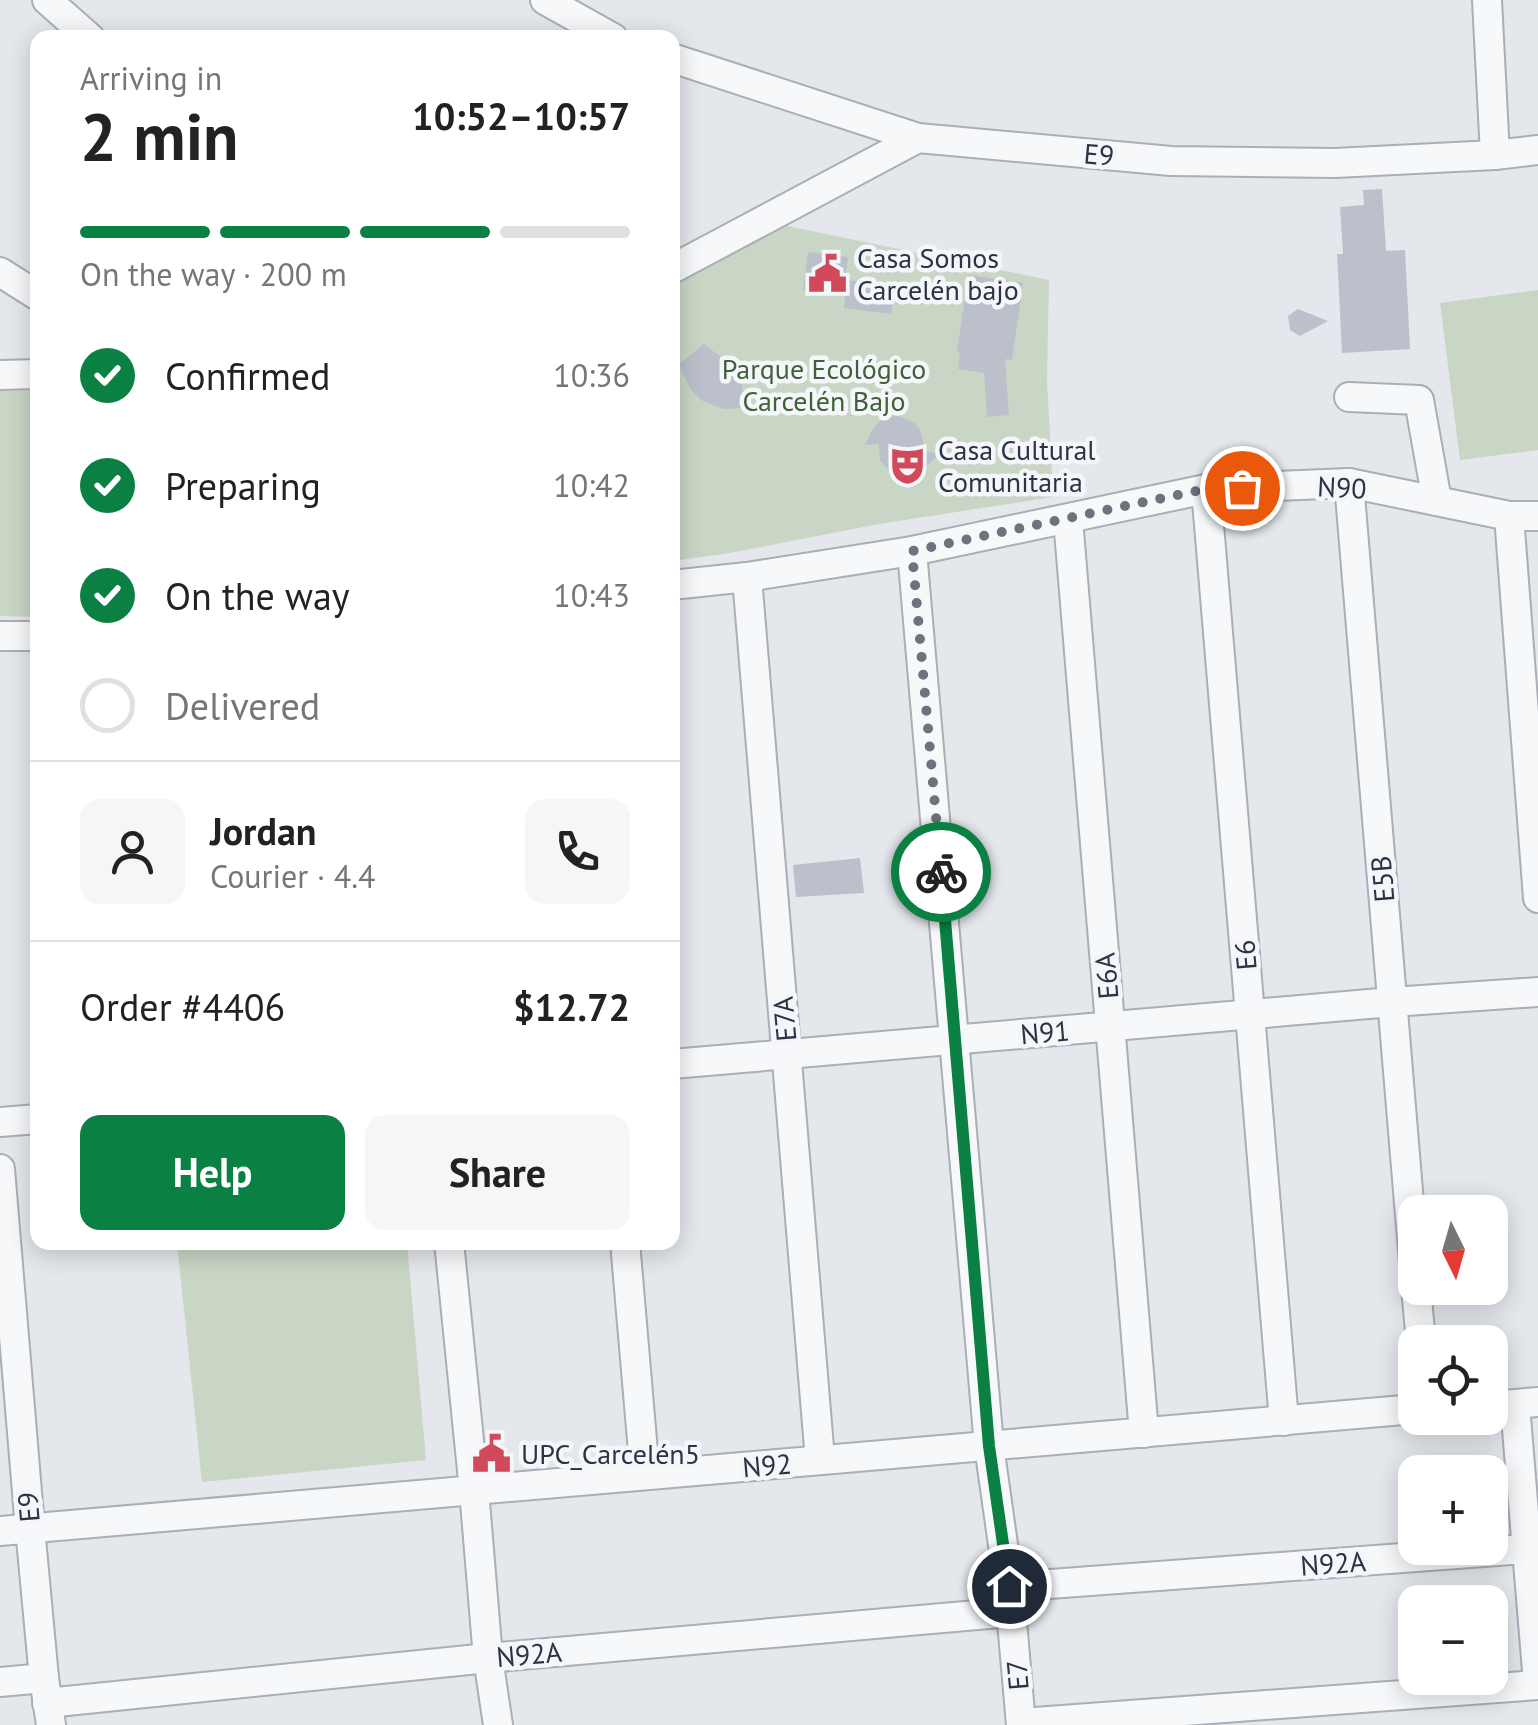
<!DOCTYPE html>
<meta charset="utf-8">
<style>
:root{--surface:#fff;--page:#f6f6f6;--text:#222;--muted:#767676;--line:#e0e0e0;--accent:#0b8043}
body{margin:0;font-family:"PT Sans",sans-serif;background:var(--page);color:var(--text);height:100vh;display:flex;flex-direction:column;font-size:38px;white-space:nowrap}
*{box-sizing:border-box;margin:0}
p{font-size:32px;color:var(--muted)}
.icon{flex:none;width:55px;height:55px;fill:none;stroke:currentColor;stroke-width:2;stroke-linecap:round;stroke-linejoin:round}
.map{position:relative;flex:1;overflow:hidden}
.drawer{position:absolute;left:30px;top:30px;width:650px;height:1220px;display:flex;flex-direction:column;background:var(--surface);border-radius:20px;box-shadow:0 5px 25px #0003}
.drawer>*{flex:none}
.needle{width:65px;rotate:175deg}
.buttons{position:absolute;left:1398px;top:1195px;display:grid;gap:20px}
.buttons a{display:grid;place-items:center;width:110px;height:110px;border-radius:20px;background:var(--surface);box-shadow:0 5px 25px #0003;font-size:50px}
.pin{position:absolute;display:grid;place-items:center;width:85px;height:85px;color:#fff;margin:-42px;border:5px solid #fff;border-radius:50%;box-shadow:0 2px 10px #0007}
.courier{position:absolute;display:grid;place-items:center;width:100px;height:100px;margin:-50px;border:8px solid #0b8043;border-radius:50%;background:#fff;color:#222;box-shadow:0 2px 12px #0007}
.overview em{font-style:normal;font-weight:700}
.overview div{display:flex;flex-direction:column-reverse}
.overview{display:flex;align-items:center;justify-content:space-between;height:170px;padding:0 50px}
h1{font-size:65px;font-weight:700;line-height:75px}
.bar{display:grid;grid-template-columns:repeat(4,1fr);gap:15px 10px;align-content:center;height:120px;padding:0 50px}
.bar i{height:12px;border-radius:8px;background:var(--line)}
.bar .active{background:var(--accent)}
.bar p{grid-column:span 4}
.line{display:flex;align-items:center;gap:25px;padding:0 50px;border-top:2px solid var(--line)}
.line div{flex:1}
.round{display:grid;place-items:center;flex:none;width:105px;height:105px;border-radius:20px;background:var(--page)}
ol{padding:0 50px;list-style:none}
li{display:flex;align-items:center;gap:30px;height:110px}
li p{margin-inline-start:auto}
li .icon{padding:10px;border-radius:50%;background:var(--accent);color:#fff;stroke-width:4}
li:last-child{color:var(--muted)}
li i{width:55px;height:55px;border:5px solid var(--line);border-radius:50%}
.action{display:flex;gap:20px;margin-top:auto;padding:20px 50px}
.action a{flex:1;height:115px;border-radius:20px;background:var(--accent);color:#fff;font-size:40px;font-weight:700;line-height:115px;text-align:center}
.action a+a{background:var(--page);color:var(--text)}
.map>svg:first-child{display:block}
.green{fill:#c9d6c5}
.building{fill:#bbc0ca}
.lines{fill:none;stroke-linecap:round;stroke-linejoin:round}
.minor-casing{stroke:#a9aeb7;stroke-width:32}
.minor{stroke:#f7f8fa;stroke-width:28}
.done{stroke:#6c737f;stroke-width:10;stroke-dasharray:0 18}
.route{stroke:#0b8043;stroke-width:12}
.labels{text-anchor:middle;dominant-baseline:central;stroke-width:9;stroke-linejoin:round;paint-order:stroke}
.street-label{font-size:28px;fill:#2b3445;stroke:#f4f6f9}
.poi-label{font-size:28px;fill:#2b3445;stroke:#f4f6f9;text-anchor:start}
.park-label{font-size:28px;fill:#3f6138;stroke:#f4f6f9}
</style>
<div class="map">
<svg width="1538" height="1725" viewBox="0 0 1538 1725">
<rect width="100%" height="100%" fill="#e4e7ec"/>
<g class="green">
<path d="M 787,226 L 1049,280 L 1047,380 L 1053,497 L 879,524 L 730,553 L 673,561 L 673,284 Z"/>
<path d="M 1538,290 L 1538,450 L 1460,460 L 1440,303 Z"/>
<path d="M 37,390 L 37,617 L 0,616 L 0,391 Z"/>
<path d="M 177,1243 L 407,1243 L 426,1460 L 202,1482 Z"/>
</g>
<g class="building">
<path d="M 1382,189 L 1386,251 L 1405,250 L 1410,349 L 1342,353 L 1337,254 L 1343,254 L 1340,207 L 1364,205 L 1363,190 Z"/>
<path d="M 808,252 L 848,257 L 843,295 L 803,290 Z"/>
<path d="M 968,275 L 1023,283 L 1012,360 L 1005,359 L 1009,415 L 987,417 L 984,373 L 958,369 L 960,353 L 957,352 Z"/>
<path d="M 847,280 L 895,286 L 891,314 L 844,308 Z"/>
<path d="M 1298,309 L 1328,321 L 1300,336 L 1290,330 L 1288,316 Z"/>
<path d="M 704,344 L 740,372 L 745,408 L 724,409 L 712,405 L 701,400 L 692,391 L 678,365 Z"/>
<path d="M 899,416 L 916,424 L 921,432 L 925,452 L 940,453 L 920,472 L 911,475 L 902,476 L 892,473 L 880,460 L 879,444 L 865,445 L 874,427 L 885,417 Z"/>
<path d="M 860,858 L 864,893 L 796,897 L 793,865 Z"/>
</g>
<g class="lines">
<defs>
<g id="minor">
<path d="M 47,0 L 90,38"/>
<path d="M 545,0 L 613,38"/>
<path d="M 1487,0 L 1495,155"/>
<path d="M 672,58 L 918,138 L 1171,161 L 1335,163 L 1495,155 L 1538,150"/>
<path d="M 672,269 L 918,138"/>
<path d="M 0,272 L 38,296"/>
<path d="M 0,375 L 38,374"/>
<path d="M 1349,397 L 1419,400 L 1437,501"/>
<path d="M 1349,483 L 1415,1275"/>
<path d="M 1206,489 L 1284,1421"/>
<path d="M 1509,516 L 1538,898"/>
<path d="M 1068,519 L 1144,1433"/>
<path d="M 912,551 L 989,1446 L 1009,1587 L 1021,1725"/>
<path d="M 747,577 L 820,1460"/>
<path d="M 672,585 L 747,577 L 912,551 L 1206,489 L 1349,483 L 1509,516 L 1538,516"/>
<path d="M 0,636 L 38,636"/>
<path d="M 672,1064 L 1392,1002 L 1538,992"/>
<path d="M 0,1122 L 38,1119"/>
<path d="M 0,1169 L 30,1528 L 44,1678 L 51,1725"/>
<path d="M 449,1242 L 474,1490 L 488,1658 L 498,1725"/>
<path d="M 625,1242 L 645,1475"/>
<path d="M 1416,1288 L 1421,1342"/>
<path d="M 1515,1405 L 1538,1683"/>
<path d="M 1490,1406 L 1538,1402"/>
<path d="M 0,1531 L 1415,1409"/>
<path d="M 1009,1587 L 1538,1548"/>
<path d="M 0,1682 L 44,1678"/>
<path d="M 47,1703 L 488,1658 L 1011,1612"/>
<path d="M 1021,1723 L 1538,1685"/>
</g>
</defs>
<use href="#minor" class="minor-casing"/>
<use href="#minor" class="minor"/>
</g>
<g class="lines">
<path class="done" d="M 941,872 L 912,551 L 1206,489 L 1242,488"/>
<path class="route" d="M 941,872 L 989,1446 L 1009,1586"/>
</g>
<defs>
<symbol id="civic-bare" viewBox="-9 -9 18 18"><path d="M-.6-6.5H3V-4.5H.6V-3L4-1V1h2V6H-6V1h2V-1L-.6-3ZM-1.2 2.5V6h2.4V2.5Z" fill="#d1495b" stroke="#f4f6f9" stroke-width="2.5" paint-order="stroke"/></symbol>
<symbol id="theatre-bare" viewBox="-9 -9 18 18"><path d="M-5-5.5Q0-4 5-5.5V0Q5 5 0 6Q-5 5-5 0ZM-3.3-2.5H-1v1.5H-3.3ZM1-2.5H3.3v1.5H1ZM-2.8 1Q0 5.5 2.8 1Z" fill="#d1495b" stroke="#f4f6f9" stroke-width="2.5" paint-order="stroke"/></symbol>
</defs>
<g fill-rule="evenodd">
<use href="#civic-bare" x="800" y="246" width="55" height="55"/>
<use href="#theatre-bare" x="880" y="438" width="55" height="55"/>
<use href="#civic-bare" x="464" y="1426" width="55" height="55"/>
</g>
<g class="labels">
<g class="street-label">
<text transform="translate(1099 154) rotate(5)">E9</text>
<text transform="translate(1342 487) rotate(3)">N90</text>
<text transform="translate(1382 879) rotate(-95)">E5B</text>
<text transform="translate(1245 955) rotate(-95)">E6</text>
<text transform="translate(1106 976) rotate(-95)">E6A</text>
<text transform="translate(784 1019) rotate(-95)">E7A</text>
<text transform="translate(1045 1032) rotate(-5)">N91</text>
<text transform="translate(767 1465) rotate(-5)">N92</text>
<text transform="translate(28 1507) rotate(-95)">E9</text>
<text transform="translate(1333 1563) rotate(-4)">N92A</text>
<text transform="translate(529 1654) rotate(-5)">N92A</text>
<text transform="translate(1017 1675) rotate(-95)">E7</text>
</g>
<g class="poi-label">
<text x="857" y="257">Casa Somos<tspan x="857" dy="32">Carcelén bajo</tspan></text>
<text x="938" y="449">Casa Cultural<tspan x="938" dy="32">Comunitaria</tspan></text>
<text x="521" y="1453">UPC_Carcelén5</text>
</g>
<g class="park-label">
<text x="824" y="368">Parque Ecológico<tspan x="824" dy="32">Carcelén Bajo</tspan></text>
</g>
</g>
</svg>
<div class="buttons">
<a><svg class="needle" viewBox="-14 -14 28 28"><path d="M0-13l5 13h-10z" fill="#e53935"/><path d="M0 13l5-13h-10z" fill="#767676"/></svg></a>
<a><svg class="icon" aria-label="locate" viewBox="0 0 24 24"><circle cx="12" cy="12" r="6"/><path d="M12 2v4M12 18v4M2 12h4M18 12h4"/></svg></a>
<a>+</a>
<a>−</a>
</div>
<div class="pin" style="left:1242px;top:488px;background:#ea580c"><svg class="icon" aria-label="bag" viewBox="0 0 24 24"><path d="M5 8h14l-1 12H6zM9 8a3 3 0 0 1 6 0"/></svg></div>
<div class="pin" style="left:1009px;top:1586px;background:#1f2937"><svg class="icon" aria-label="home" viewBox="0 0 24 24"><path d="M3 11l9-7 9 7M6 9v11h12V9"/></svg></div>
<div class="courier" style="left:941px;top:872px"><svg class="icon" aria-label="bike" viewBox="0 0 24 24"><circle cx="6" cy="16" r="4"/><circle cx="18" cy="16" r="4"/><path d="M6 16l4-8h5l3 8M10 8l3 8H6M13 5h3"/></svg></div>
<section class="drawer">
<div class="overview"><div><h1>2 min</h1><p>Arriving in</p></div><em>10:52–10:57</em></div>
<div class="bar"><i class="active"></i><i class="active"></i><i class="active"></i><i></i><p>On the way · 200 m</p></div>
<ol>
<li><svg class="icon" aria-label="check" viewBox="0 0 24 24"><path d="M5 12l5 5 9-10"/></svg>Confirmed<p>10:36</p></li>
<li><svg class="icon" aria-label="check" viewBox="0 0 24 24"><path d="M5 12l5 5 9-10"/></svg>Preparing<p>10:42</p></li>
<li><svg class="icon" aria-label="check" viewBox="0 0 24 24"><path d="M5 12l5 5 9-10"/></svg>On the way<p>10:43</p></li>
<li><i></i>Delivered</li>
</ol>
<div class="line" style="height:180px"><a class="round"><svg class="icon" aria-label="person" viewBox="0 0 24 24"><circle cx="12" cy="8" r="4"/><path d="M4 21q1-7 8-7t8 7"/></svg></a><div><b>Jordan</b><p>Courier · 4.4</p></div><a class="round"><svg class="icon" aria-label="phone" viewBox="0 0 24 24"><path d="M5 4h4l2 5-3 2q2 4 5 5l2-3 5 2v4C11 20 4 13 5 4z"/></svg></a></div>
<div class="line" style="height:130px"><div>Order #4406</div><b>$12.72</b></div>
<div class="action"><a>Help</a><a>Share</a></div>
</section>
</div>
